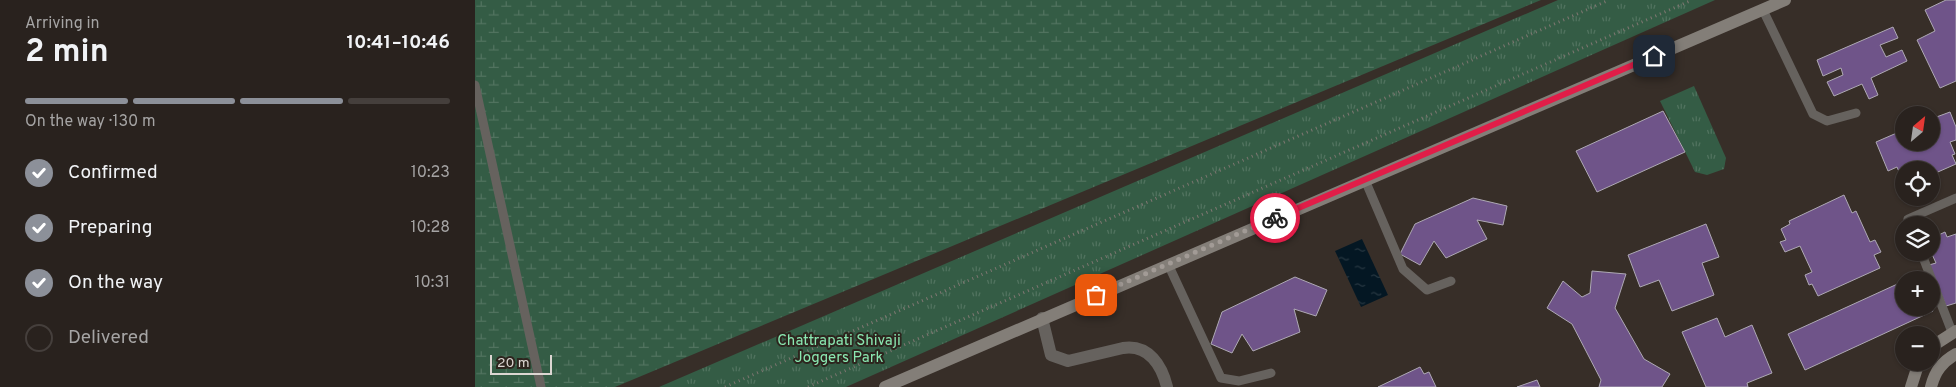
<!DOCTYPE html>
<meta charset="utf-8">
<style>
:root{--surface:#29221e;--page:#312a27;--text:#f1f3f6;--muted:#a5a4a4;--line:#453f3c;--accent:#8c9099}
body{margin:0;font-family:Overpass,sans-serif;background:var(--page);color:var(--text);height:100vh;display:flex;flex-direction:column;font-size:19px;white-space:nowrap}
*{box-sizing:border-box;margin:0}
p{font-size:16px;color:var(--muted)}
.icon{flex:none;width:28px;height:28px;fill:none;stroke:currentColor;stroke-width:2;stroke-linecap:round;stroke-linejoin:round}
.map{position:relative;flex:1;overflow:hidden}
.side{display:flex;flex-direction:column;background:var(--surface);width:475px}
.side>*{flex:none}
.needle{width:32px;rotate:29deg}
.fabs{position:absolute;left:1420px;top:106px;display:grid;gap:10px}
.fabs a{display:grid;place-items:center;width:45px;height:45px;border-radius:50%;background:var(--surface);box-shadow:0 1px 4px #0004,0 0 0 1px var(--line);font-size:25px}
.scale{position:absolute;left:15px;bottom:12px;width:62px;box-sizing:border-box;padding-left:5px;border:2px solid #dcd6d2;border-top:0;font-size:14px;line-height:18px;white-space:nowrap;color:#dcd6d2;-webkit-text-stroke:4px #2d251e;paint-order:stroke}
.pin{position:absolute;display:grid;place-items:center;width:42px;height:42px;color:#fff;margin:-21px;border-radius:10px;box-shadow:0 2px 8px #0006}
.courier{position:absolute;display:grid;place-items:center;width:50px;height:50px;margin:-25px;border:4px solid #e11d48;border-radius:50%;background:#fff;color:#222;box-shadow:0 1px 6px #0007}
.headline em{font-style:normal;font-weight:700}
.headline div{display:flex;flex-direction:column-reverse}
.headline{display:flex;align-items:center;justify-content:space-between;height:85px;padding:0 25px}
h1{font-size:32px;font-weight:700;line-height:38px}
.bar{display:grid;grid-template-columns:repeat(4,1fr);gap:8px 5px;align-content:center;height:60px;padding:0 25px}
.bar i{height:6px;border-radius:4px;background:var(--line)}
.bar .current{background:var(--accent)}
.bar p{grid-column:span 4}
ol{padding:0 25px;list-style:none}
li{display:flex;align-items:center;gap:15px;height:55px}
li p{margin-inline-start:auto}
li .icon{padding:5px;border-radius:50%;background:var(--accent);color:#fff;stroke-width:4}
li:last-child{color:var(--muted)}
li i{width:28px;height:28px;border:2px solid var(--line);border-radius:50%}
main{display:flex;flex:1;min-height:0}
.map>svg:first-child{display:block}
.grass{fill:url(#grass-tufts)}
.wetland{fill:url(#wetland-marsh)}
.water{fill:url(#water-ripples)}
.building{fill:#6f5489;stroke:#aea9b4}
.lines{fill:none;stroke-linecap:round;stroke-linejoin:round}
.path{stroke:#7f7772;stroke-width:3;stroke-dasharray:1 4;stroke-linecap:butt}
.lane{stroke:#66625e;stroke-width:9}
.street{stroke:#66625e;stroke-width:12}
.secondary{stroke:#837e78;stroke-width:12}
.done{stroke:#a29b96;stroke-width:5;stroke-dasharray:0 9}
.route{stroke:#e11d48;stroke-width:6}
.labels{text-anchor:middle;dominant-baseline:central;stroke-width:4;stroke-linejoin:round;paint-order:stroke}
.park-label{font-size:15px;fill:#8ae8b1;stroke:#2d251e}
</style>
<main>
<section class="side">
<div class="headline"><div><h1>2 min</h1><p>Arriving in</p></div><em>10:41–10:46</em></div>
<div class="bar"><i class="current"></i><i class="current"></i><i class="current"></i><i></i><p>On the way · 130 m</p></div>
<ol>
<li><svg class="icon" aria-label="check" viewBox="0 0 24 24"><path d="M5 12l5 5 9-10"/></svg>Confirmed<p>10:23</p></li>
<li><svg class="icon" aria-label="check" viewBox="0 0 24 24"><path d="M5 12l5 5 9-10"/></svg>Preparing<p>10:28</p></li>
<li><svg class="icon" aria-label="check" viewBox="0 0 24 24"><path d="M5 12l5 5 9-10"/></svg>On the way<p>10:31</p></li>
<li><i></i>Delivered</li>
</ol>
</section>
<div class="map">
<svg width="1481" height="387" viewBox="0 0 1481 387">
<defs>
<pattern id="grass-tufts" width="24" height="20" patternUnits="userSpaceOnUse" patternTransform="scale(1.25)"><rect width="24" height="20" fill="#345c45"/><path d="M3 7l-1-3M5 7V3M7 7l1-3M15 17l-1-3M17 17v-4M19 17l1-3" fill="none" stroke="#51735f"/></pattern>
<pattern id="wetland-marsh" width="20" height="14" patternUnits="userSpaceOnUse" patternTransform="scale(1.25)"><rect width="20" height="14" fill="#345c45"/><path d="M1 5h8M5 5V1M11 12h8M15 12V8" fill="none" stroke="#51735f"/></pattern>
<pattern id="water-ripples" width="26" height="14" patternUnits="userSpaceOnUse" patternTransform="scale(1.25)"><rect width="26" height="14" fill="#041723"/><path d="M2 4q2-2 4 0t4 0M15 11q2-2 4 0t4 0" fill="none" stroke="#283842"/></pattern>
</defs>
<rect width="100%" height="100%" fill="#372e28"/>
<g class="grass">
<path d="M 1083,0 L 1240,0 L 371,387 L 184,387 Z"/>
<path d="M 1219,86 L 1251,158 L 1249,169 L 1232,175 L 1220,172 L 1185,101 Z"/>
</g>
<path class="wetland" d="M 0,0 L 1066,0 L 140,387 L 0,387 Z"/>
<path class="water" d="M 887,239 L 913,295 L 886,307 L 860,251 Z"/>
<g class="building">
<path d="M 1471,0 L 1481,0 L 1481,81 L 1465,88 L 1442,40 L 1460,31 L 1450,10 Z"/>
<path d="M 1418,27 L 1423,38 L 1405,45 L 1411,57 L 1427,50 L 1432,61 L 1396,78 L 1403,95 L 1394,99 L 1387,84 L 1359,96 L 1352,82 L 1368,75 L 1366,68 L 1348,76 L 1342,60 Z"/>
<path d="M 1188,111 L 1210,152 L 1122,192 L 1101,151 Z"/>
<path d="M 1475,112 L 1481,127 L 1481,140 L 1475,142 L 1480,154 L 1477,155 L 1481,164 L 1456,175 L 1456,170 L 1429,170 L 1429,178 L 1427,179 L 1422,167 L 1413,171 L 1401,142 L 1424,132 L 1426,136 L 1429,135 L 1429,142 L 1456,142 L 1456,119 Z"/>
<path d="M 1369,195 L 1377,213 L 1381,211 L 1395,242 L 1400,240 L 1406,252 L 1399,255 L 1405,268 L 1343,296 L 1337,284 L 1334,285 L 1330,275 L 1337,272 L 1325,246 L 1310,252 L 1305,242 L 1311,240 L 1306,229 L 1315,224 L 1314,221 Z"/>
<path d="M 998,198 L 1032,206 L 1028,225 L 1002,220 L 1012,239 L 971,258 L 959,241 L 945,265 L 925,254 L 940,224 Z"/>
<path d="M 1231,224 L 1244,257 L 1227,263 L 1239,295 L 1197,311 L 1184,280 L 1165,287 L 1153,255 Z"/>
<path d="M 1470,232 L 1472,237 L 1481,234 L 1481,303 L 1471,306 L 1454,265 L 1461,263 L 1456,252 L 1462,249 L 1457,238 Z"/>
<path d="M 1117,271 L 1151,274 L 1140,308 L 1169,359 L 1195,374 L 1187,387 L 1124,387 L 1126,380 L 1097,324 L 1072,308 L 1088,281 L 1107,297 L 1115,293 Z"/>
<path d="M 820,277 L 852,290 L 841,316 L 819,309 L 825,332 L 778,351 L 767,334 L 757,353 L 736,344 L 747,312 Z"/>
<path d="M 1429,281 L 1429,308 L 1456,307 L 1458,311 L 1330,370 L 1313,334 Z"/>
<path d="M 1242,318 L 1250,337 L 1277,325 L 1297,373 L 1272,383 L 1273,387 L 1231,387 L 1207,332 Z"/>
<path d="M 945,367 L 949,374 L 954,372 L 961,387 L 903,387 Z"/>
<path d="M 1062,380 L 1065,387 L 1042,387 Z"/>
</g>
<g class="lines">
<g class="path">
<path d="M 250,387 L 1134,0"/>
<path d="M 333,387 L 1217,0"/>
</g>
<g class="lane">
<path d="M 1288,10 L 1338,114 L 1352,121 L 1381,113"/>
<path d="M 0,85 L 66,387"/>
<path d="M 890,180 L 928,269 L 952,290 L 976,281"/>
<path d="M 1435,225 L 1433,219 L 1481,198"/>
<path d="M 1446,252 L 1477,332"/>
<path d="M 693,264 L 746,378 L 764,381 L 796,373"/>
</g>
<path class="street" d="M 567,318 L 576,355 L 593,361 L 648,348 C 674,344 687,366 692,387"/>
<g class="secondary">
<path d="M 1456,347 L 1481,331"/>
<path d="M 410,387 L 1310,0"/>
<path d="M 1436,387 L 1444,362"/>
<path d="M 1456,387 C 1460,371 1467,362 1481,354"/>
</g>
</g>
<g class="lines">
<path class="done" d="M 621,295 L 800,218"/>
<path class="route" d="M 800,218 L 1179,56"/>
</g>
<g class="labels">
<g class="park-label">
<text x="364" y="341">Chattrapati Shivaji<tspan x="364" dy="17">Joggers Park</tspan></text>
</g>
</g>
</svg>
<div class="fabs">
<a><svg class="needle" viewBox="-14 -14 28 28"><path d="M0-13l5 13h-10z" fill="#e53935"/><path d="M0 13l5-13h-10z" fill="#a5a4a4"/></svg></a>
<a><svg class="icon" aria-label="locate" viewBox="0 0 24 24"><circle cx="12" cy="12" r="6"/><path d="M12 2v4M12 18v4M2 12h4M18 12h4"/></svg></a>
<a><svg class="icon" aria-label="layers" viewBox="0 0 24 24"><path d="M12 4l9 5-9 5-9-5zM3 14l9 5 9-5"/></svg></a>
<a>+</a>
<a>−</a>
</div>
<div class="scale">20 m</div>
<div class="pin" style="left:621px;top:295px;background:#ea580c"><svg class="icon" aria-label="bag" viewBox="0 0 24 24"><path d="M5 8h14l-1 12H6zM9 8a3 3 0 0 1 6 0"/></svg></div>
<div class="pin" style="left:1179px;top:56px;background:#1f2937"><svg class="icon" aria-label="home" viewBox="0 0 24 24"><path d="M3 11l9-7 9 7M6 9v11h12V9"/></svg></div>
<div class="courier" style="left:800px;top:218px"><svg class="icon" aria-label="bike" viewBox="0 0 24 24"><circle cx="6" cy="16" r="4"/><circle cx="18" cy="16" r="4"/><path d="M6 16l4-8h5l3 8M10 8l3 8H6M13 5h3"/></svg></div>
</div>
</main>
